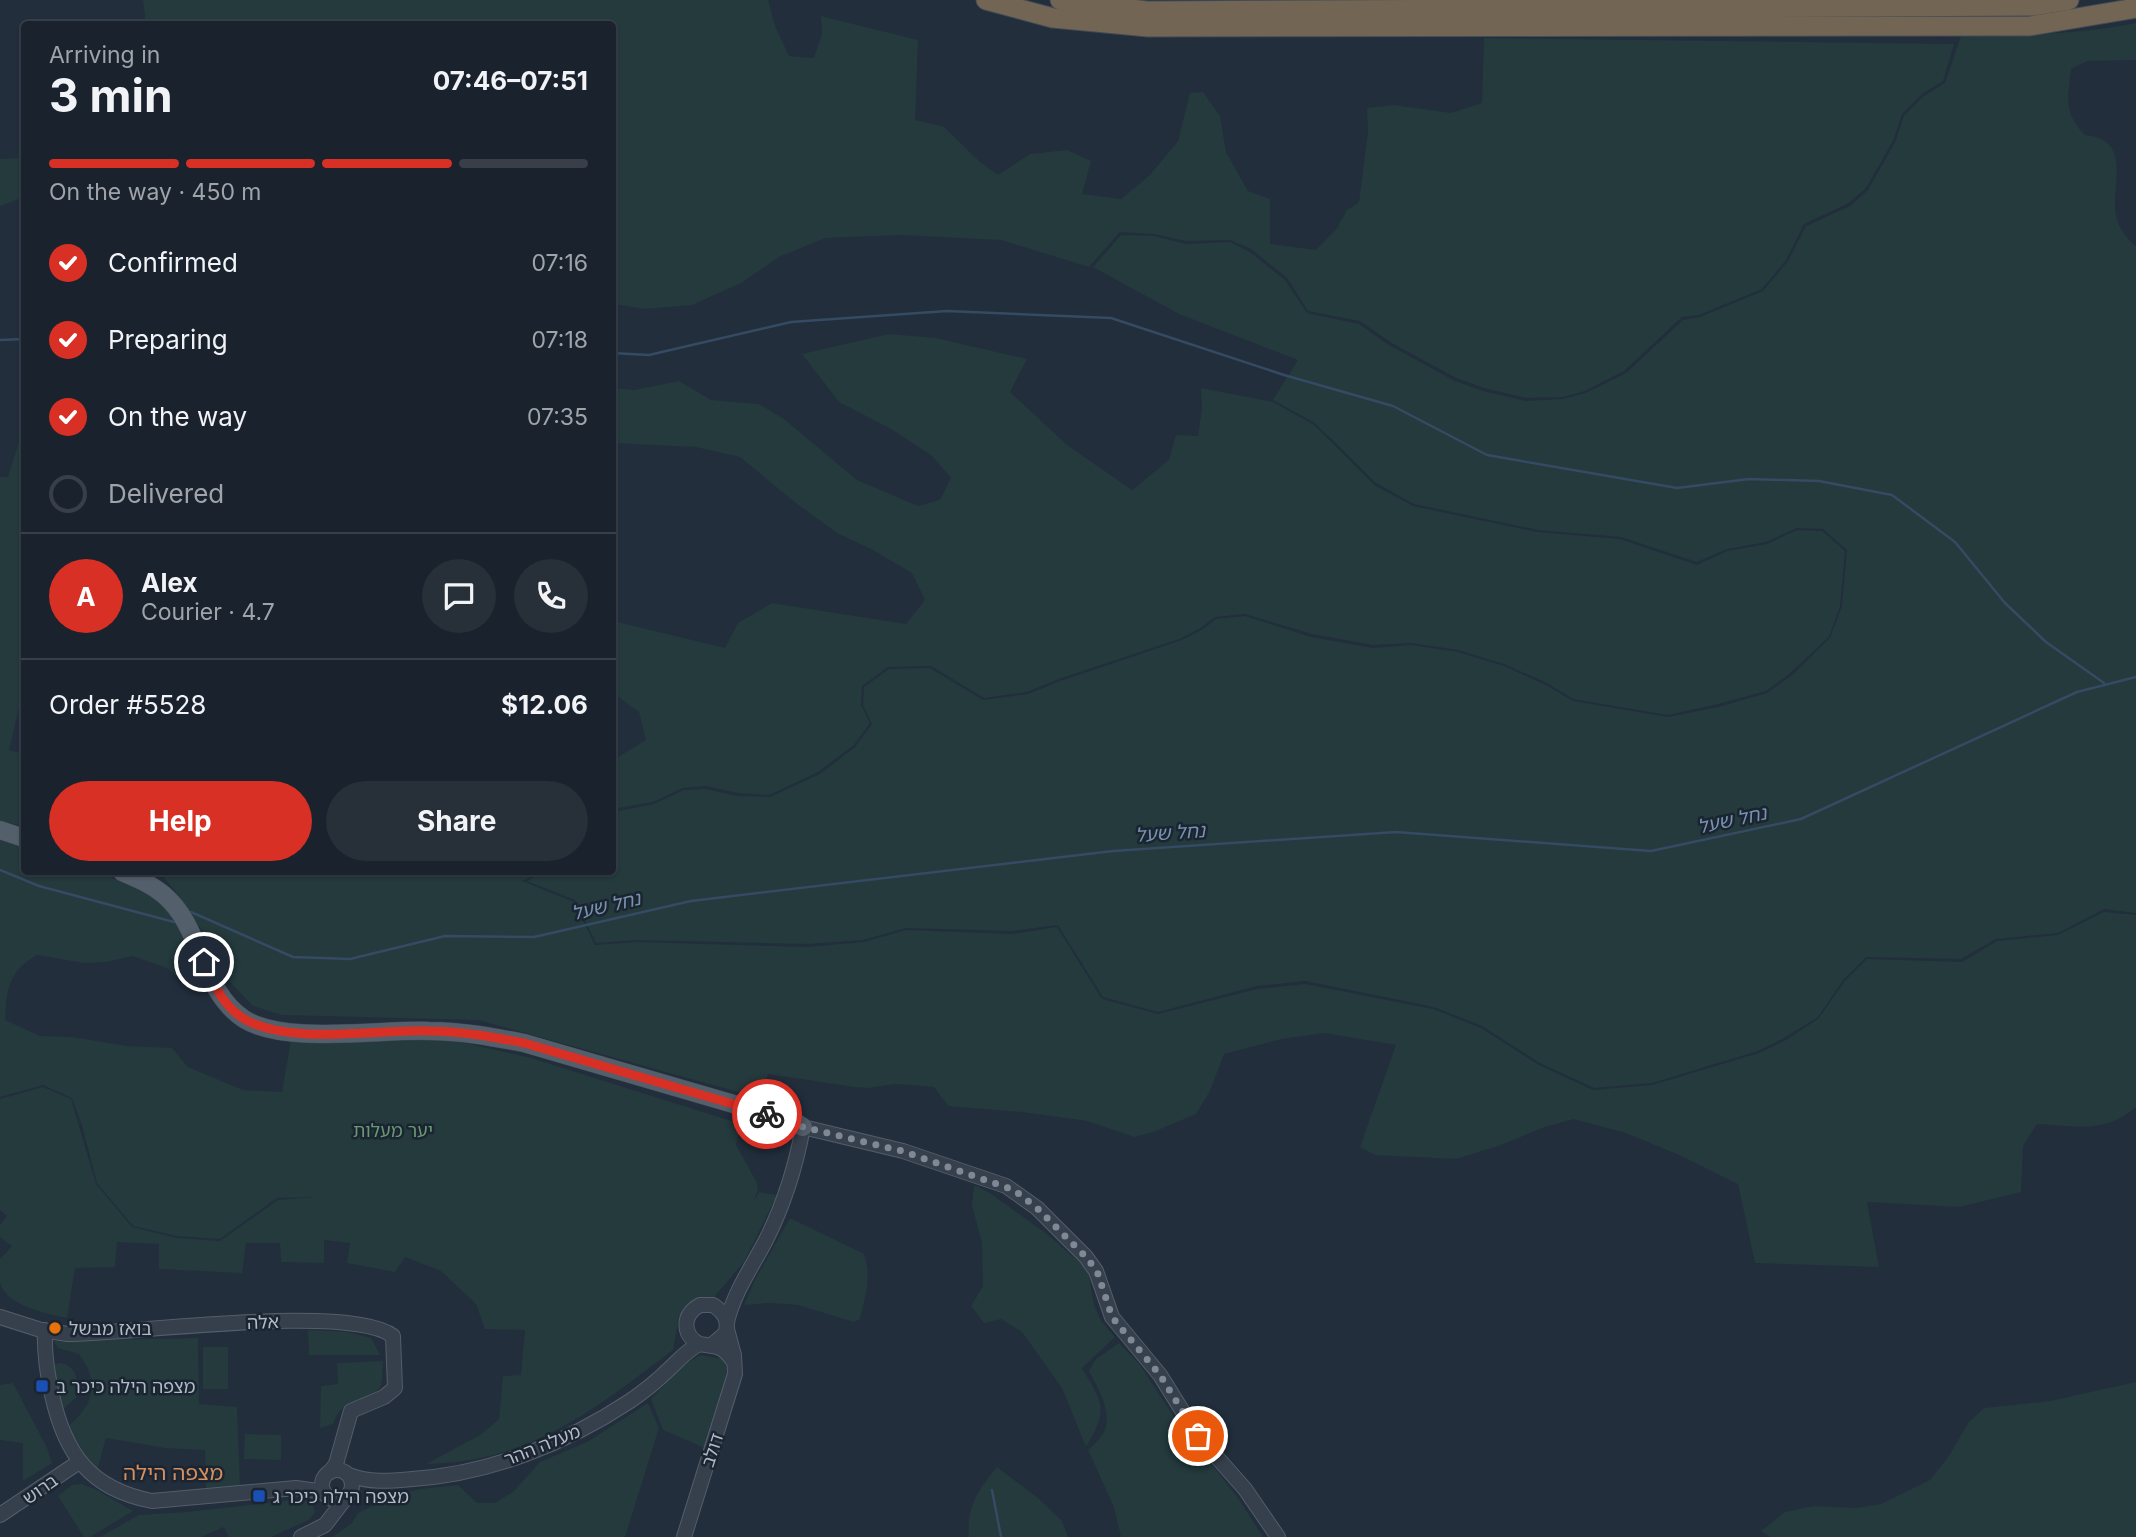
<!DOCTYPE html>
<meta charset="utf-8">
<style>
:root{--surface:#1a222d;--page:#272f39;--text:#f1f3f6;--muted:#9fa4aa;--line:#383f49;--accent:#d93025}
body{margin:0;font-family:Inter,"Noto Sans Hebrew",sans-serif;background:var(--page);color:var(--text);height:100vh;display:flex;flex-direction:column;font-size:26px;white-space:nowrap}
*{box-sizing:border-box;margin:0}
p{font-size:23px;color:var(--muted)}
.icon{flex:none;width:38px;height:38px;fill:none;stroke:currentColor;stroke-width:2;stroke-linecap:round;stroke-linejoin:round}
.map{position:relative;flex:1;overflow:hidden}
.panel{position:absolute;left:21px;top:21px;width:595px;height:854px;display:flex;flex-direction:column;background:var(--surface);border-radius:7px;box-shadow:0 2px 5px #0004,0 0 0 2px var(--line)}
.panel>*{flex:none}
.pin{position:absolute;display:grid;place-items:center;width:60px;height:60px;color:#fff;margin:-30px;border:4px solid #fff;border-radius:50%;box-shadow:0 2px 7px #0007}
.courier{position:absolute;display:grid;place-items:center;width:70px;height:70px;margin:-35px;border:5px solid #d93025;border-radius:50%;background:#fff;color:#222;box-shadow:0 2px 9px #0007}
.overview em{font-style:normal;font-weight:700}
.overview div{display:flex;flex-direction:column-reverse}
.overview{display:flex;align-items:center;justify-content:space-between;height:119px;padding:0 28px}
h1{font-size:46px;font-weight:700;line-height:52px}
.bar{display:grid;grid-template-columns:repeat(4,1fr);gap:10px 7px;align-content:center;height:84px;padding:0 28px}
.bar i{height:9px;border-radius:5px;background:var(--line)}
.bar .selected{background:var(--accent)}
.bar p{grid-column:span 4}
.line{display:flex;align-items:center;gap:18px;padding:0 28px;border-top:2px solid var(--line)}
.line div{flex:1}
.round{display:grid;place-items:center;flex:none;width:74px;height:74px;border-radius:37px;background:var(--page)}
ol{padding:0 28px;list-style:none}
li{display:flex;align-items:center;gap:21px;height:77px}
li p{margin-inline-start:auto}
li .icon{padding:7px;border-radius:50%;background:var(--accent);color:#fff;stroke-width:4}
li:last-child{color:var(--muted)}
li i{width:38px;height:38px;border:4px solid var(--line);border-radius:50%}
.button{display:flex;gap:14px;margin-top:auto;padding:14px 28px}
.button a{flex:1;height:80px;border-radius:42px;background:var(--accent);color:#fff;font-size:28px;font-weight:700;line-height:80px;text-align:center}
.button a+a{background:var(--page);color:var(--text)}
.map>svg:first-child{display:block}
.green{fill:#243a3d}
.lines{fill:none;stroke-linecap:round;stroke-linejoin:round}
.stream{stroke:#354a63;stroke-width:2.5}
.minor-casing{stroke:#545d6a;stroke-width:16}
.major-casing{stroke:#3f4955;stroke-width:19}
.highway-casing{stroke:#414a57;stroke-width:21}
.minor{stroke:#36404c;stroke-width:14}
.major{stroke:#545f6c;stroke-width:18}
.highway{stroke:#726553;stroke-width:19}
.done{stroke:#7f8996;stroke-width:7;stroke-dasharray:0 12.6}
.route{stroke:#d93025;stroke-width:9}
.food-dot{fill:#e8710a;stroke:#1b2531;stroke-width:2.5}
.transit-dot{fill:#1a4fb4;stroke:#1b2531;stroke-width:2.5}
.labels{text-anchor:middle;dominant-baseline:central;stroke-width:5;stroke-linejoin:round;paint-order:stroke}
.park-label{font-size:18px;fill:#689972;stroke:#1b2531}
.street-label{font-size:18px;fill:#b1bac7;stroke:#1b2531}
.poi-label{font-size:18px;fill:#b1bac7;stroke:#1b2531;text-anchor:start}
.water-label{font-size:19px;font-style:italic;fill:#7892b0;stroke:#1b2531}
.quarter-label{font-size:21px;fill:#d68f5e;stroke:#1b2531}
</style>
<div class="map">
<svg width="2136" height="1537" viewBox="0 0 2136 1537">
<rect width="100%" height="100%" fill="#222e3c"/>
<g class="green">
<path d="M 143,0 L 768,0 L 775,26 L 789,56 L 814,58 L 822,34 L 821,16 L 918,40 L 915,120 L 944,127 L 979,161 L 998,175 L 1030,154 L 1067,150 L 1091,161 L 1082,194 L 1121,199 L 1150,175 L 1178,141 L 1190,93 L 1203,92 L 1220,116 L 1226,152 L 1248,191 L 1270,199 L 1270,244 L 1316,250 L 1337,228 L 1347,210 L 1359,202 L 1368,132 L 1367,108 L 1394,105 L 1451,113 L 1482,103 L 1484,38 L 1954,44 L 1943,81 L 1922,94 L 1902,114 L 1893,141 L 1866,188 L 1849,203 L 1804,224 L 1786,260 L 1762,289 L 1699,315 L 1682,317 L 1624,371 L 1585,391 L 1563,397 L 1526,398 L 1484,388 L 1456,378 L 1390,342 L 1360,321 L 1308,311 L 1287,278 L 1251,249 L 1230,240 L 1186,241 L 1154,234 L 1120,232 L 1089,267 L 1001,240 L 900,235 L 825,238 L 779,257 L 741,283 L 692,305 L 645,309 L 613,304 L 612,24 L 146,24 Z"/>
<path d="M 2136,23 L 2136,60 L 2087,61 L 2071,69 C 2068,99 2063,112 2085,135 C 2136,140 2108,190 2117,220 C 2121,231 2127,239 2136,246 L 2136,913 L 2104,909 L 2058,933 L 1996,939 L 1961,959 L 1866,957 L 1843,980 L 1818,1017 L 1784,1038 L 1758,1051 L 1652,1083 L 1594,1088 L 1540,1063 L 1482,1026 L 1434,1007 L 1305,981 L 1257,986 L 1158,1012 L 1103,997 L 1058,925 L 1012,931 L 906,928 L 863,940 L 807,944 L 637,940 L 596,943 L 575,900 L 527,881 L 544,872 L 612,872 L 613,812 L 654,804 L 684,790 L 706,789 L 737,796 L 770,797 L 820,774 L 855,747 L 872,724 L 863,705 L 864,687 L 889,669 L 930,668 L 983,700 L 1028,694 L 1060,681 L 1182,640 L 1203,629 L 1216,619 L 1245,616 L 1311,637 L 1373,648 L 1411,645 L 1458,652 L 1504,666 L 1546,685 L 1573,701 L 1668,717 L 1718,707 L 1767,693 L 1791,676 L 1830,638 L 1842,606 L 1847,550 L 1823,529 L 1797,528 L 1766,542 L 1727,549 L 1697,562 L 1621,537 L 1538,530 L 1414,504 L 1376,483 L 1315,423 L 1273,400 L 1298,360 L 1179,314 L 1093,267 L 1121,235 L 1154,236 L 1186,244 L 1230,242 L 1250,252 L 1285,280 L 1307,313 L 1359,324 L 1389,345 L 1455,381 L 1483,391 L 1526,401 L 1563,399 L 1586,393 L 1626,373 L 1683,320 L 1700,317 L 1763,291 L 1788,261 L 1806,226 L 1850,206 L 1868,190 L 1895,142 L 1904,116 L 1924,96 L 1945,83 L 1961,36 C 2019,35 2079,35 2136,23 Z"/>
<path d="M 24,158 L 24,197 L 0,206 L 0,159 Z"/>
<path d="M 889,334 L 936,338 L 1027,359 L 1010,392 L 1067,445 L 1132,490 L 1169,460 L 1176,435 L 1198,436 L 1202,409 L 1201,388 L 1273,402 L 1314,425 L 1374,485 L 1413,506 L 1537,532 L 1620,539 L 1697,565 L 1727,551 L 1767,544 L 1797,530 L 1822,531 L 1845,551 L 1840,606 L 1829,637 L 1789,674 L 1766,691 L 1718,704 L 1668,715 L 1573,699 L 1547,683 L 1504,664 L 1458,650 L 1411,643 L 1373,645 L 1312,634 L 1245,614 L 1215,617 L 1202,627 L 1182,638 L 1059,679 L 1027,692 L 984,698 L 931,666 L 888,667 L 862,686 L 861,705 L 870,723 L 854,745 L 818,772 L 769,795 L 738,793 L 706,786 L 683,788 L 653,802 L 613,809 L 613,760 L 646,740 L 639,712 L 613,693 L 613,621 L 725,648 L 738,623 L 772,603 L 906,624 L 925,600 L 912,573 L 871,549 L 837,533 L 792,500 L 740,457 L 696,447 L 613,443 L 613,388 L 634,390 L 679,381 L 711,400 L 759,404 L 784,419 L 857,480 L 918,506 L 940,500 L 951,478 L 931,455 L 891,429 L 839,402 L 802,354 Z"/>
<path d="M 24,426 L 24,708 L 19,708 L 9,750 L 24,754 L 24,826 L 0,821 L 0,477 L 8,477 Z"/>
<path d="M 0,837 L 24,845 L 24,872 L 98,872 L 134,887 L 166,905 L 190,944 L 206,989 L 190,988 L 167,968 L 132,956 L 106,962 L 84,963 L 37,955 C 8,972 7,988 5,1020 L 40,1036 L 72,1037 L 127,1046 L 172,1048 L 188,1067 L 243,1090 L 282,1092 L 291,1040 L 452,1040 L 531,1058 L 741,1124 L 736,1145 L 756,1181 L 758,1190 L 753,1202 L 759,1192 L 777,1195 L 744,1262 L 714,1297 L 679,1317 L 673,1350 C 595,1409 529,1463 426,1464 L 482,1434 L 499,1419 L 503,1376 L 521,1375 L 525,1330 L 485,1329 L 476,1304 L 441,1271 L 405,1257 L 395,1272 L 347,1263 L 350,1243 L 324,1240 L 324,1263 L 281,1262 L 280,1243 L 246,1243 L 242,1273 L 159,1269 L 159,1244 L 117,1242 L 115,1267 L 75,1268 L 67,1318 C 48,1314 4,1305 0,1282 C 0,1275 0,1266 0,1259 L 12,1246 L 0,1237 L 0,1225 L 7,1216 L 0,1210 L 0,1099 L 43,1087 L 71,1099 L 96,1184 L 132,1227 L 177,1238 L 220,1241 L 278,1200 L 316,1197 L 277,1198 L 220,1239 L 177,1236 L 133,1226 L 97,1183 L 82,1125 L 72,1098 L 43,1085 L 0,1097 Z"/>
<path d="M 159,872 L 541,872 L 522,881 L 574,902 L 595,945 L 637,942 L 807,947 L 864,942 L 906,930 L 1012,934 L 1057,927 L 1102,999 L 1158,1014 L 1257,989 L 1305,984 L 1433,1009 L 1481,1028 L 1539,1065 L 1593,1090 L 1652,1085 L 1759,1053 L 1786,1040 L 1819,1018 L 1844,982 L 1867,959 L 1962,962 L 1997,941 L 2058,935 L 2104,912 L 2136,915 L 2136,1107 C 2105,1134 2076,1126 2037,1124 L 2023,1146 L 2021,1192 L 1959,1207 L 1867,1202 L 1879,1267 L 1755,1263 L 1738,1184 L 1679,1155 L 1626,1133 L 1573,1119 L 1542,1128 L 1501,1145 L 1456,1159 L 1375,1155 L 1360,1147 L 1396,1045 L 1324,1033 L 1282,1039 L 1224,1054 L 1210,1091 L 1196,1114 L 1156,1131 L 1135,1137 L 1087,1121 L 1022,1112 L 948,1106 L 934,1087 L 895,1084 L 868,1088 L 854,1087 L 768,1074 L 760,1098 L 478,1020 L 282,1015 L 253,1006 L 230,982 L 207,938 L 177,893 Z"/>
<path d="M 974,1185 L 990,1193 L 1047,1234 L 1088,1270 L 1094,1305 L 1101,1321 L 1115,1337 L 1082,1368 C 1103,1404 1109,1409 1086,1447 L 1062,1388 L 1022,1332 L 1001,1319 L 984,1323 L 971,1306 L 983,1286 L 982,1242 L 972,1206 Z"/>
<path d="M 790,1218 L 864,1254 C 872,1277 865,1296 860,1319 L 854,1322 L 798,1305 L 770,1303 L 744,1305 L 756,1278 Z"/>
<path d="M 308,1330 L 348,1332 L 371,1338 L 380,1355 L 309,1355 Z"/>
<path d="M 198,1338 L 199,1404 L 237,1407 L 240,1487 L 206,1490 L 205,1450 L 165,1448 L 106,1438 L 97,1471 C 83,1458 72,1443 70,1425 C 95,1403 99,1381 79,1354 L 58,1348 L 54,1341 Z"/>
<path d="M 1119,1343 L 1140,1365 L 1172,1414 L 1238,1498 L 1263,1537 L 1121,1537 L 1114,1507 L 1088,1450 C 1093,1445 1099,1440 1103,1434 C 1114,1414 1098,1388 1089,1371 L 1096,1359 Z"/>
<rect x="203" y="1347" width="25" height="42"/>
<path d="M 700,1355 L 724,1359 C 733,1384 713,1423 705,1448 L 663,1430 L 651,1399 L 684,1365 Z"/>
<path d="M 383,1361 C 382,1368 383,1378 381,1385 C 375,1402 341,1395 333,1424 L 320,1428 L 321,1386 L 338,1384 L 337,1363 Z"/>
<path d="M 60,1363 C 78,1366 79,1383 76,1398 L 62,1410 L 52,1365 Z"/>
<path d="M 2136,1382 L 2136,1537 L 1770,1537 L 1761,1531 L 1785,1512 L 1814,1506 L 1856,1508 L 1881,1504 L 1930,1480 L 1949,1456 L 1968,1423 L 1984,1408 L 2050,1401 Z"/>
<path d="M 13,1383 L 47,1448 L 52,1463 L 23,1481 L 23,1443 L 0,1440 L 0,1385 Z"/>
<path d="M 648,1403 L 659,1428 L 625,1537 L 332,1537 L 352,1523 L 358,1513 L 395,1495 L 421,1489 L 458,1485 L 477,1503 L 494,1503 L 513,1492 L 540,1462 L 587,1442 Z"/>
<path d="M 245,1434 L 281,1435 L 281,1460 L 244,1459 Z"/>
<path d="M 997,1467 L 1038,1498 L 1062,1521 L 1068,1537 L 969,1537 C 966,1507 978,1490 997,1467 Z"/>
<path d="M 81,1484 L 97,1490 L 133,1511 L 90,1537 L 84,1537 L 58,1496 L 72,1485 Z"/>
<path d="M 302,1499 L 312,1502 L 315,1512 L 309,1520 L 271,1537 L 229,1537 L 224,1527 L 201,1537 L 100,1537 L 139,1515 L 187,1512 Z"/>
</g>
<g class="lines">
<g class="stream">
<path d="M 0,340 L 24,339"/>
<path d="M 612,353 L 649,355 L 791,322 L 947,311 L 1111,318 L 1284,375 L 1393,406 L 1487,455 L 1677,488 L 1749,479 L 1819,481 L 1892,495 L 1955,542 L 2005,603 L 2046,642 L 2104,683"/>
<path d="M 0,870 L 39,886 L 174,922"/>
<path d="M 191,912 L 293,957 L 350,959 L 445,936 L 534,937 L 691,901 L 1113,851 L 1396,832 L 1651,851 L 1801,819 L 2077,692 L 2136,677"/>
<path d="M 992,1490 L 1001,1537"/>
</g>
<defs>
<g id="minor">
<path d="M 0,1317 L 41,1330 L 68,1334 C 132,1334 349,1303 393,1336 L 395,1388 L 384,1397 L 351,1411 L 336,1464 L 330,1472"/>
<path d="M 727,1322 C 734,1292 752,1267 766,1240 C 784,1204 796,1166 803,1127 L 903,1151 L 1006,1186 L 1037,1208 L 1086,1257 L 1096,1271 L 1112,1317 L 1160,1375 L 1198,1436 L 1245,1489 L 1278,1537"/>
<path d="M 45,1330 C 44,1353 47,1373 52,1395 C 65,1454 90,1489 152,1501 L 296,1488 L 324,1492"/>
<path d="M 713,1344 L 725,1334 C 730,1321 724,1312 713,1305 L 700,1305 C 682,1315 682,1334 699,1344 C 718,1347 722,1345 734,1362"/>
<circle cx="337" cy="1485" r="15"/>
<path d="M 349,1475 C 370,1483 389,1481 412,1479 C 489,1474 565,1444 630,1401 C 643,1392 656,1382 667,1371 C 678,1361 686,1351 699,1344"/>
<path d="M 0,1515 L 79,1462"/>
<path d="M 301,1537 L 325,1525 L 348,1495"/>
<path d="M 684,1537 L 735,1374 L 734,1355 L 727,1329"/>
</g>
<g id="major">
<path d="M 0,830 L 24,838"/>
<path d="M 122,872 C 136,878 151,884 164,895 C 203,928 200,990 244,1019 C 285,1045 380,1029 429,1031 C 461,1031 493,1037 524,1043 L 795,1122 L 803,1127"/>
</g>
<g id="highway">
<path d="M 986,0 L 1053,18 L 1148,27 L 2030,26 L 2136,8"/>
<path d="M 1060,0 L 1147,11 L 2032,6 L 2069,0"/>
</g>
</defs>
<use href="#minor" class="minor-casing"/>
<use href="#major" class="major-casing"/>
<use href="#highway" class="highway-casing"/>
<use href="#minor" class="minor"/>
<use href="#major" class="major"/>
<use href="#highway" class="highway"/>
</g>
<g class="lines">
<path class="done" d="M 767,1114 L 794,1122 L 803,1127 L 902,1151 L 1014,1190 L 1037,1208 L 1086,1257 L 1097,1271 L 1112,1317 L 1160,1375 L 1198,1436"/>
<path class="route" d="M 204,962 C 214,985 224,1009 248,1021 C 295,1045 376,1029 429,1031 C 461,1031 493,1037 524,1043 L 767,1114"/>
</g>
<circle class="food-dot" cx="55" cy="1328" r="7"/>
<g class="transit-dot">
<rect x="35" y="1379" width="14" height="14" rx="3.5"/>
<rect x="252" y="1489" width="14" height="14" rx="3.5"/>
</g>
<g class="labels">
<g class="park-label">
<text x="393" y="1130">יער מעלות</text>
</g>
<g class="street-label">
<text transform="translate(263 1322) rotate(-2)">אלה</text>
<text transform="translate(542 1445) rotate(-22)">מעלה ההר</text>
<text transform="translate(712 1450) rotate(-72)">דולב</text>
<text transform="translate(40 1489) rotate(-35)">ברוש</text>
</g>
<g class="poi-label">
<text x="69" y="1328">בואז מבשל</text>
<text x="56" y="1386">מצפה הילה כיכר ב</text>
<text x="273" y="1496">מצפה הילה כיכר ג</text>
</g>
<g class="water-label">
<text transform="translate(1732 820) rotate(-12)">נחל שעל</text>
<text transform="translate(1170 833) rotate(-4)">נחל שעל</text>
<text transform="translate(606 906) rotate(-13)">נחל שעל</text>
</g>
<g class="quarter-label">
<text x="173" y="1472">מצפה הילה</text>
</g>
</g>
</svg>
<div class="pin" style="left:1198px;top:1436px;background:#ea580c"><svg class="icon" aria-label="bag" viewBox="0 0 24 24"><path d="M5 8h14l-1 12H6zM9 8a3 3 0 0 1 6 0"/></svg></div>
<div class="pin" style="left:204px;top:962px;background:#1f2937"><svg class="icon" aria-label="home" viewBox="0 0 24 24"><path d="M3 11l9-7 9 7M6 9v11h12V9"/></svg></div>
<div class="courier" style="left:767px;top:1114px"><svg class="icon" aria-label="bike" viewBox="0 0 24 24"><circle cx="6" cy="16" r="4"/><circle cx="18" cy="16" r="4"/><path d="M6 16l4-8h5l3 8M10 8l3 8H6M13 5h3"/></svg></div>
<section class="panel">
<div class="overview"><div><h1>3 min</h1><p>Arriving in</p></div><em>07:46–07:51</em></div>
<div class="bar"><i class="selected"></i><i class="selected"></i><i class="selected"></i><i></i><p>On the way · 450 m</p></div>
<ol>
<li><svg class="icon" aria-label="check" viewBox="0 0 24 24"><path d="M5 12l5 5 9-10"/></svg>Confirmed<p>07:16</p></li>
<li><svg class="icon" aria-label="check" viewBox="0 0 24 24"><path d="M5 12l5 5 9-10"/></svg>Preparing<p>07:18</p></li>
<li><svg class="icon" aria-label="check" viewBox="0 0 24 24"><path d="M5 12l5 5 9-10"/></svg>On the way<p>07:35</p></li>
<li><i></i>Delivered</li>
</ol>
<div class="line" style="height:126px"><b class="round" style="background:var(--accent);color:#fff">A</b><div><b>Alex</b><p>Courier · 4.7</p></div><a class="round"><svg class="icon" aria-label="chat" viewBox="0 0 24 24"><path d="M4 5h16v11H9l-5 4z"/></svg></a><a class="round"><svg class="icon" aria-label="phone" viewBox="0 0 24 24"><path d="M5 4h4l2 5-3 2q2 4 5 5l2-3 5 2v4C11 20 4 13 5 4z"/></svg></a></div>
<div class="line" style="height:91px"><div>Order #5528</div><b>$12.06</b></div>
<div class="button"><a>Help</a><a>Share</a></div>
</section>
</div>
